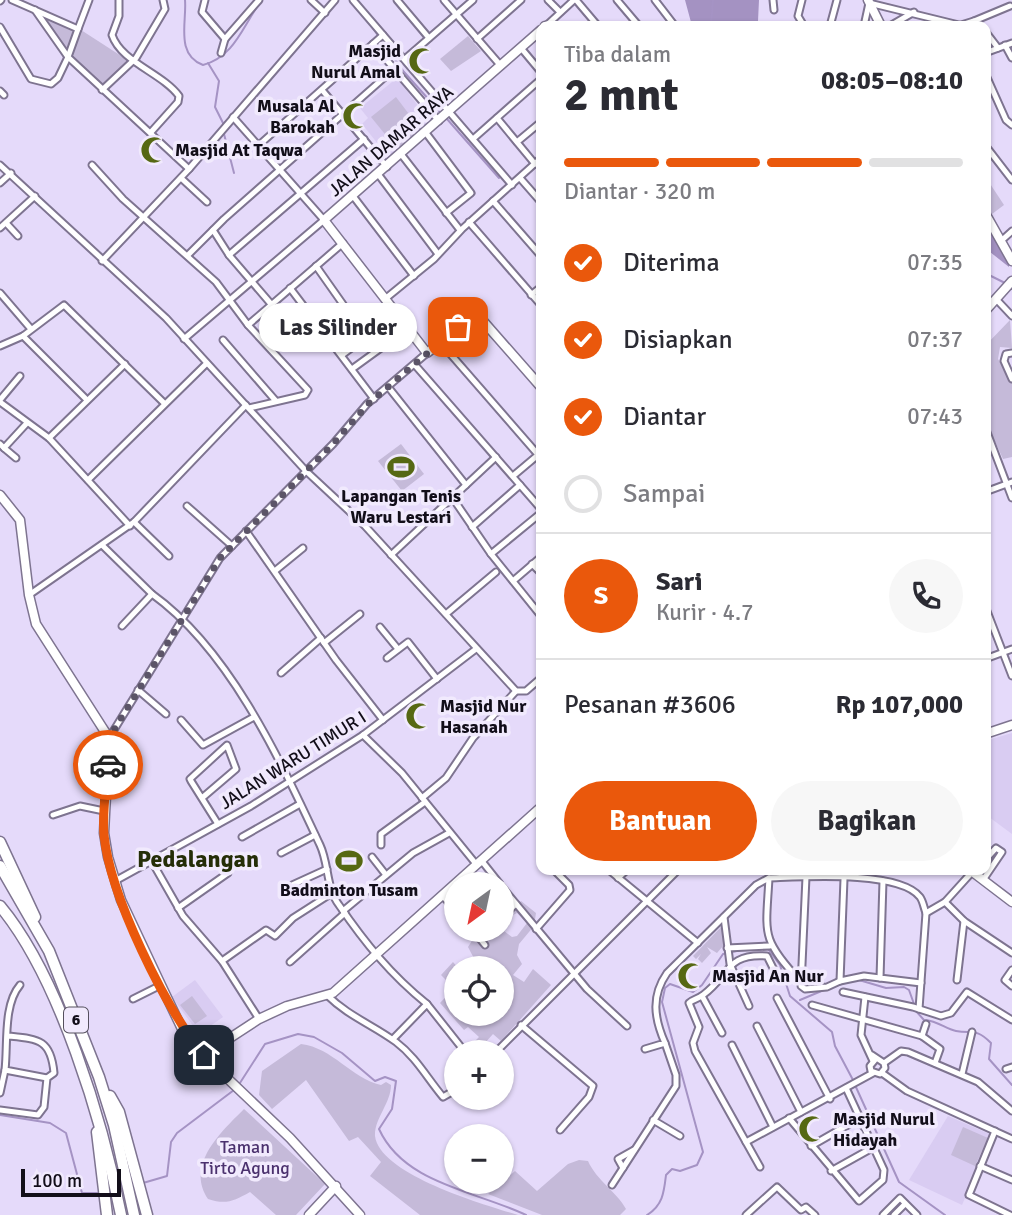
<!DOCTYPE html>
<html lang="id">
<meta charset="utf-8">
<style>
:root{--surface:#fff;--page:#f7f7f7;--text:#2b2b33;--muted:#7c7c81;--line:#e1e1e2;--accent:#ea580c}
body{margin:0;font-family:Signika,sans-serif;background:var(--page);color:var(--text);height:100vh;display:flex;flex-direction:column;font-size:26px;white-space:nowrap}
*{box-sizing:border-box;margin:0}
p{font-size:23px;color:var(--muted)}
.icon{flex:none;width:38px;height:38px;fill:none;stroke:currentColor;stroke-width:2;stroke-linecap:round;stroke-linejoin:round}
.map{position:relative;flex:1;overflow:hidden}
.drawer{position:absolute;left:536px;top:21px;width:455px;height:854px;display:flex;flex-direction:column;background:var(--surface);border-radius:14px;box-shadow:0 2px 5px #0004}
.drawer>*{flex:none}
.needle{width:46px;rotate:213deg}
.controls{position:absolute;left:444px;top:872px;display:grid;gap:14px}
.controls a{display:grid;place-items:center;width:70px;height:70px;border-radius:50%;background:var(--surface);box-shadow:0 2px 5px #0004;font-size:35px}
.scale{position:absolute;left:21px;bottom:18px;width:100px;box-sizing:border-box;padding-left:7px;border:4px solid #120e19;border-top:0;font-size:19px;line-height:24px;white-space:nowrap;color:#120e19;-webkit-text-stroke:5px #f1eafd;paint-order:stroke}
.pin{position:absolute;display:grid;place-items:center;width:60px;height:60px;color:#fff;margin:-30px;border-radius:14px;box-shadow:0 4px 10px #0006}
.courier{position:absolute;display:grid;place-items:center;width:70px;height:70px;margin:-35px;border:5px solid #ea580c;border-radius:50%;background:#fff;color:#222;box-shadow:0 2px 9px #0007}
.bubble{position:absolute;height:49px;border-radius:24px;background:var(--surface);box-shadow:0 2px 5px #0004;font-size:23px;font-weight:800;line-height:49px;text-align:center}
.overview em{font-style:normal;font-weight:800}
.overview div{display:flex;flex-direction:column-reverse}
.overview{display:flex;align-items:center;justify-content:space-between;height:119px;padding:0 28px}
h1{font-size:46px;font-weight:800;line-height:52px}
.bar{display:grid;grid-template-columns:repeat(4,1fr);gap:10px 7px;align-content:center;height:84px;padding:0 28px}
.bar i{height:9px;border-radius:5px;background:var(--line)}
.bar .selected{background:var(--accent)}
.bar p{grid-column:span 4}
.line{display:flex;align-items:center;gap:18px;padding:0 28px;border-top:2px solid var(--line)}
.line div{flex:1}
.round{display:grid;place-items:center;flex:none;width:74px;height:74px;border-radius:37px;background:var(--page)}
ol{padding:0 28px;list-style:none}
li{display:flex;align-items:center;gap:21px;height:77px}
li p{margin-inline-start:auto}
li .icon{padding:7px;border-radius:50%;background:var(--accent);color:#fff;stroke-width:4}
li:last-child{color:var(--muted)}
li i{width:38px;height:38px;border:4px solid var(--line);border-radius:50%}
.cta{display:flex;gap:14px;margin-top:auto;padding:14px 28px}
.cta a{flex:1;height:80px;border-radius:42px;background:var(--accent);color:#fff;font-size:28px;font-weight:800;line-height:80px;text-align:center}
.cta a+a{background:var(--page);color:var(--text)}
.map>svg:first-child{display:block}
.built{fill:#d9ccf2}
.green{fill:#c5bad9}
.forest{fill:#a492c2}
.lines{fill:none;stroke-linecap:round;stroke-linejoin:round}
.stream{stroke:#a593c4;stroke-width:2}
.street-casing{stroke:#7e7490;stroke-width:9}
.secondary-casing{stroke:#7e7490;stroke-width:11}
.highway-casing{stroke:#7e7490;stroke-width:13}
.street{stroke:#fff;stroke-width:5}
.secondary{stroke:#fff;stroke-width:8}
.highway{stroke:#fff;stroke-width:10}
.done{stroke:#5c5568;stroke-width:7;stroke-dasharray:0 12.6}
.route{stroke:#ea580c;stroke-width:9}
.labels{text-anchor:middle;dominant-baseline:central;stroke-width:7;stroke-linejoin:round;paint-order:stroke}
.shield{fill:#f1eafd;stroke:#55505d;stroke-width:2}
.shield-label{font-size:16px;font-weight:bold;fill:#120e19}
.poi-label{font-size:18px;font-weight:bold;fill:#120e19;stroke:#f1eafd;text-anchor:start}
.street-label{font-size:18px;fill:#120e19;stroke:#f1eafd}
.park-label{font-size:18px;fill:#4b316e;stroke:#f1eafd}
.district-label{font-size:24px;font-weight:bold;fill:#252e07;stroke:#f1eafd}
</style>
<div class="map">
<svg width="1012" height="1215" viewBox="0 0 1012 1215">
<rect width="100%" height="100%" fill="#e5dafa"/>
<g class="built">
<path d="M 397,78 L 431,123 L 390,159 L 362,124 L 368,118 L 360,108 Z"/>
<path d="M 1012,733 L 1012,834 L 985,814 L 985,741 Z"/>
<path d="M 195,980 L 223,1017 L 199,1034 L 172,997 Z"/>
<path d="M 948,1116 L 992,1135 L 962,1205 L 909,1180 Z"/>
</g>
<g class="green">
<path d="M 38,12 L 81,30 L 129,61 L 103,88 L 68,54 Z"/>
<path d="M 468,36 L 481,51 L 451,71 L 440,59 Z"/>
<path d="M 396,97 L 421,130 L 397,149 L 371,117 Z"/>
<path d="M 985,176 L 1004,205 L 992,214 L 985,204 Z"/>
<path d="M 1010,320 L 1012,348 L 1000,347 L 998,359 L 1012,382 L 1012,457 L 1003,459 L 985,420 L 985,346 Z"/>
<path d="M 401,444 L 424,474 L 402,491 L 378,461 Z"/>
<path d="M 521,901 L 536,913 L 534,926 L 519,944 L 517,955 L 522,964 L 513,975 L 524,982 L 533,969 L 551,985 L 501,1041 L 493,1034 L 477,1052 L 469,1052 L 467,1049 L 479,1037 L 468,1027 L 464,1030 L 440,1003 L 454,988 L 441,975 L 453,962 L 458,968 L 457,1013 L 502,1013 L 502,968 L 479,968 L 468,947 L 475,936 L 474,929 L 487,929 L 492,935 L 493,929 L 502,929 L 502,914 L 508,919 L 504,931 L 512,937 L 517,936 L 527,923 L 517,913 L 511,916 L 509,912 Z"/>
<path d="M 723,925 L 723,946 L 717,953 L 707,947 L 711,953 L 702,963 L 698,959 L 701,954 L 696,959 L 693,956 Z"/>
<path d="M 192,996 L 207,1016 L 195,1024 L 180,1005 Z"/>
<path d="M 301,1044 C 333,1048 351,1078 381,1085 L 386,1082 L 391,1085 C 391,1103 374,1119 375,1136 C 380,1175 485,1205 518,1215 L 420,1215 L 370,1176 L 381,1162 L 358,1137 L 349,1141 L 306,1080 L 272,1109 L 259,1095 L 262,1071 Z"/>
<path d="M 244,1109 L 325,1184 L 296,1215 L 276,1215 L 250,1192 C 234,1201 226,1205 208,1199 C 185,1165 221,1132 244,1109 Z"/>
<path d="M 963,1127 L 988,1138 L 975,1166 L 951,1155 Z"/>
<path d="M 579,1160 L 588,1161 C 597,1181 616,1191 626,1209 L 620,1215 L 542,1215 L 488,1194 L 515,1171 L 537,1191 L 568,1164 Z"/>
</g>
<g class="forest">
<path d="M 685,0 L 759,0 L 758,21 L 791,26 L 692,26 Z"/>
<path d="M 985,220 L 1009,259 L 1009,267 L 985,248 Z"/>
</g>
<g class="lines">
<g class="stream">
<path d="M 185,0 C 187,22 175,54 203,65 C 236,56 243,24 262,0"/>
<path d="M 711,26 L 713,0"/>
<path d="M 372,27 L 404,72 L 440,112"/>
<path d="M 208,63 L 219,81 L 215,107 L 224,125"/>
<path d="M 447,119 L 499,178"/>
<path d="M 224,134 L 234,173"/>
<path d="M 985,273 L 1005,283"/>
<path d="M 768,949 L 780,965 L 790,996 L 832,1032 L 835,1046 L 853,1080"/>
<path d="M 859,980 L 886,988 L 904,987 L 909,990 L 914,1004"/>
<path d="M 800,1000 L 843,982"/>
<path d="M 915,1010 L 924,1020 C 939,1021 945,1029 956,1031 C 973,1034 976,1028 991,1043 L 989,1059 L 1012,1085"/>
<path d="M 855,1085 L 899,1182 L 945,1215"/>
<path d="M 238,1086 L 265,1044 L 298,1034 L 314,1037 L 342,1053 L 375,1081 L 385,1077 L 396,1081 L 392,1109 L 379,1129 C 404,1184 476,1191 526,1215"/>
<path d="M 0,1115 L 50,1123 L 66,1133 L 82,1193 L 100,1193"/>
<path d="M 143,1183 L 167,1176 L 171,1142 L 177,1133 L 234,1090"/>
<path d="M 647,1215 C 663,1205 664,1192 666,1175 L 672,1169 L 680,1171 L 697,1165 L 703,1152 L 662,1002 L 665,988 L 670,984 L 693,992 L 702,985 L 723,954 L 741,950"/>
</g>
<defs>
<g id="street">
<path d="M 12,0 L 78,29 L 68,57 L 189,169"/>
<path d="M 119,0 L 119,16 L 112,35 C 121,62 162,73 179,96 L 178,102 L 152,131"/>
<path d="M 205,0 L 202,12 L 225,39 L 259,0"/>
<path d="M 311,0 L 325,13"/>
<path d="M 353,0 L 512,185"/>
<path d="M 397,0 L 429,38"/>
<path d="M 444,0 L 501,66"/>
<path d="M 548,0 L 560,12"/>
<path d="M 576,0 L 598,26"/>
<path d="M 617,0 L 639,26"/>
<path d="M 655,0 L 675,26"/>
<path d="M 773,0 L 774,10"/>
<path d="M 802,0 L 798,16 L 804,26"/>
<path d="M 0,1 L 1,0"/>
<path d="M 974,21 L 1010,6"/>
<path d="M 548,24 L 574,0"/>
<path d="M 830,26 L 837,0"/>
<path d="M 864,26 L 869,3 L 959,25"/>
<path d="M 890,26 L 914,12"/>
<path d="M 958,26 L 974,21 L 980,26"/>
<path d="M 0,27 L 31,79 L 51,84 L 58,78 L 68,57 L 35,10"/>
<path d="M 78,29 L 89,0"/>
<path d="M 985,31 L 998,48"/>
<path d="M 477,39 L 521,0"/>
<path d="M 373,44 L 439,121"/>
<path d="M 1005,45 L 1012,58"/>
<path d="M 521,48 L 541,72"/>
<path d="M 221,53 L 225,39"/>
<path d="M 985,53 L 1012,43"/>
<path d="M 405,59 L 473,0"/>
<path d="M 985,73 L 1006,120 L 1012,125"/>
<path d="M 102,90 L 136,58 L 165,9 L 163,0"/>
<path d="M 322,90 L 387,167"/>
<path d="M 0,91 L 4,95"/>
<path d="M 497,118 L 535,164"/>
<path d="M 426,133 L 471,193 L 446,213"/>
<path d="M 473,139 L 541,79"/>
<path d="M 517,142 L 541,122"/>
<path d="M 259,145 L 383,35"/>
<path d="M 985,145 L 1012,180"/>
<path d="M 401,154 L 460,230"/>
<path d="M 0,165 L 166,318 L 306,471 L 365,526 L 516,691 L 526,691 L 541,678"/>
<path d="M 92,165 L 123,199 L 216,282 L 248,325 L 343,243"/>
<path d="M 378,174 L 438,254"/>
<path d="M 181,178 L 207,202"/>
<path d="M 520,178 L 541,202"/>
<path d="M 0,183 L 11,173"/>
<path d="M 353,196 L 414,276"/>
<path d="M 493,201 L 541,256"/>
<path d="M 469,222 L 541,305"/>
<path d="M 6,223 L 18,236"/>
<path d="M 0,228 L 35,196"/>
<path d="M 213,230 L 229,255 L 271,304"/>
<path d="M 1001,241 L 1012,231"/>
<path d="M 188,255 L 224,219 L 394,69"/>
<path d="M 229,255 L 364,139"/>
<path d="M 102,261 L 189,169 L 335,0"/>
<path d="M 316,266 L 366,337"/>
<path d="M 290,288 L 374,399"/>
<path d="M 0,293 L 31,329"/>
<path d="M 531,295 L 541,287"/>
<path d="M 385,299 L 434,259 L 462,229 L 541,158"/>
<path d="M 996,299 L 1012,316"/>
<path d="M 248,325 L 308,390 L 305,395 L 249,408"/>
<path d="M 23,336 L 87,400"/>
<path d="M 184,339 L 324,220 L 233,117"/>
<path d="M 223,340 L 275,400"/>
<path d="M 440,342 L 541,458"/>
<path d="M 0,346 L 23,336 L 64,305 L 164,403"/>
<path d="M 1012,353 L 1006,354 L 1004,361 L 1012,379"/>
<path d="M 342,355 L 396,315"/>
<path d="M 415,365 L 541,509"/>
<path d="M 352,369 L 407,329"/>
<path d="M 389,388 L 466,485"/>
<path d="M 0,400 L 20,376"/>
<path d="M 0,402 L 49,438 L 130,526"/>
<path d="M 985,427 L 1012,498"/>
<path d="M 49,438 L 125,364"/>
<path d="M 0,444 L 4,448 L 27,423"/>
<path d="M 4,448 L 16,458"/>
<path d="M 513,476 L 538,455"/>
<path d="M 88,480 L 206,364"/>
<path d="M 985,492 L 1012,482"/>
<path d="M 452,497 L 491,554 L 541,616"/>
<path d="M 187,506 L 232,546"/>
<path d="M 134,522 L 169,556"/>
<path d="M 472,527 L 520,485"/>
<path d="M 246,531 L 336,660 L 383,720"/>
<path d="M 102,545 L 152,594"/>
<path d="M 491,554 L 541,513"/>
<path d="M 391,555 L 496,457"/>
<path d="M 532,564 L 541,573"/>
<path d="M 276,570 L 303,548"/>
<path d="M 513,581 L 541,557"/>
<path d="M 29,595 L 134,522 L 246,405"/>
<path d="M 985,606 L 1012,676"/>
<path d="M 446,614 L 496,572"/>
<path d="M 122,626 L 152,594 C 230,650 280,760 320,845 C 329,864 326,888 339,905 C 365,943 391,975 427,1004"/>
<path d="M 380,627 L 398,649"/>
<path d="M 324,643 L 360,614"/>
<path d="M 387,658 L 408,642 L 437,679"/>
<path d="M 985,659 L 1012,649"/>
<path d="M 281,673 L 321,638"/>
<path d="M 138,690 L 166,714"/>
<path d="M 181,720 L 203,745 L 254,717"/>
<path d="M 363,735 L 402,773 L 476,864"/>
<path d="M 109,738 L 220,558 L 333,444 L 367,404 L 427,353"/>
<path d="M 202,798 L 236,769 L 227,745 L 190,779 L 191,781 L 218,824"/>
<path d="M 422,798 L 446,778 L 473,738 L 516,691"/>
<path d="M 53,815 L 80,806 L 104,811"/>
<path d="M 242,837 L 300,804"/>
<path d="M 381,845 L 381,834 L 425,802"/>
<path d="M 281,853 L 315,835"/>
<path d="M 372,857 L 386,875"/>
<path d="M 151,860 L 183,916 L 222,961 L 259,1019"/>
<path d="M 481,860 L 500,884"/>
<path d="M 609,870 L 698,943"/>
<path d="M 806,877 L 801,986 L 805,989 L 827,987 L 840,981"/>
<path d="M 618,878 L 627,870"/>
<path d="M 769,878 C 766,934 760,938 800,981"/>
<path d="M 844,879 L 840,981 L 864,976 L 880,978"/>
<path d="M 983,880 L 1002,852 L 996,848 L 985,860"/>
<path d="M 115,881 L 251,806 L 363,735 L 476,649"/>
<path d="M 883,881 L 880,978 L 921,983"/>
<path d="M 292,885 L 327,869"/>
<path d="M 502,887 L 587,989 L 627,1026"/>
<path d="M 442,895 L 457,912"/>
<path d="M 945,902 L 964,921 L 1012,953"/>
<path d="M 178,908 L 228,873"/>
<path d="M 343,911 L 413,853 L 449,833"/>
<path d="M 502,917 L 516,904"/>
<path d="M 724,917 L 730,964 L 749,1006"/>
<path d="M 472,929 L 485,945"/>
<path d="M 536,929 L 570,890 L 569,885 L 554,870"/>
<path d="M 489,930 L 490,929"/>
<path d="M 727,948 L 770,946"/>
<path d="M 222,961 L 266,930 L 275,936 L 293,918 L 332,893"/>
<path d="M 290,962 L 345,913"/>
<path d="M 1012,970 L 1005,980 L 1012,986"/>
<path d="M 779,980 L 767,956 C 726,953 730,975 703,995 C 698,999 693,999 689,1003 L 699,1027 L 693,1043 L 695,1051 L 746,1142 L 873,1073"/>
<path d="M 957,980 L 964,921"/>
<path d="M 20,985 C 3,1005 8,1044 5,1070 L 47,1078"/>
<path d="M 843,992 L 913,1007 L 941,1016 L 951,1013 L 967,992 L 1012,1020"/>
<path d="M 327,995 C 348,1016 373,1025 396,1042 C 416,1057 427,1078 443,1097 L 457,1089"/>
<path d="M 702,996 L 722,1033"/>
<path d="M 865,997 L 861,1035 L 873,1061"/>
<path d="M 777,998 L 830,1099"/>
<path d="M 133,999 L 161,985"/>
<path d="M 812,1005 L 922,1036"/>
<path d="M 919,1009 L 926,913"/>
<path d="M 926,1024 L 922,1036 L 940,1049 L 935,1063"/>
<path d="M 521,1025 L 593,1086 L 589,1097 L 560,1130"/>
<path d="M 757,1026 L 801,1112"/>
<path d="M 393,1039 L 427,1004 L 465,1052"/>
<path d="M 732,1045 L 773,1127"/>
<path d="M 645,1049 L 665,1043 C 654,1018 651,996 667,973 L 756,885 L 769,878 C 801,877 899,870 920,897 C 923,901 924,908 926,913 L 945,902 L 973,871"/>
<path d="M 496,1052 L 678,870"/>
<path d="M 872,1055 L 884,1063 L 885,1068 L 880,1074 L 871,1071 L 870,1066 L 875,1060"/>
<path d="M 884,1063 L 901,1051 L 908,1052 L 978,1082 L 1012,1111"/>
<path d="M 1006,1069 L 1012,1067"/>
<path d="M 882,1073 L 907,1091 L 1012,1139"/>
<path d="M 962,1074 L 972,1032"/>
<path d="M 0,1093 L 5,1070"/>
<path d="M 0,1110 L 38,1115 L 44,1107 L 47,1078 L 54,1073 C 51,1039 38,1039 8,1036"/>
<path d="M 789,1118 L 859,1201 L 883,1180 L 884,1170 L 846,1088"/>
<path d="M 653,1120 L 680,1136"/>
<path d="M 995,1131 L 969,1195 L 1010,1215"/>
<path d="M 746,1142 L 760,1167"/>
<path d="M 811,1146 L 860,1118"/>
<path d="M 980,1166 L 1012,1180"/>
<path d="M 623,1168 L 618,1159 L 634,1150"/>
<path d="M 831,1171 L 874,1147"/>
<path d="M 612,1185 L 676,1086 L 676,1075 L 665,1043"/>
<path d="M 746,1215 L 777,1187 L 801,1210 L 806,1207 L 815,1215"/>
<path d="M 883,1215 L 900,1198 L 917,1215"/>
<path d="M 894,1215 L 905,1204"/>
</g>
<g id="secondary">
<path d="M 868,0 L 881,26"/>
<path d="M 545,26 L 550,26"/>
<path d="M 541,30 L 324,220 L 427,353 L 476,313 L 541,387"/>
<path d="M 985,213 L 1012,261"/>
<path d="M 985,311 L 1012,281"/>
<path d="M 0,495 L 20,520 L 29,595 L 36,624 L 109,738 L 104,833 L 108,857 L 121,900 L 161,985 L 182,1029 L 206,1058 L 290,1138 L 360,1215"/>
<path d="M 985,734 L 1012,725"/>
<path d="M 970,870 L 1012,902"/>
<path d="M 204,1055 L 259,1019 L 287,1006 L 333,993 L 541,807"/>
<path d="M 309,1215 L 336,1186"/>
</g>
<g id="highway">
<path d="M 0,842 L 35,917"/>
<path d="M 0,866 L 49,951 L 99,1077 L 114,1125 L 134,1215"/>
<path d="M 0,906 C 60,978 103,1123 121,1215"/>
<path d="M 110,1096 L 119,1112 L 147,1215"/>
<path d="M 97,1132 L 107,1215"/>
</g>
</defs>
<use href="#street" class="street-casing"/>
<use href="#secondary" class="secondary-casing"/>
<use href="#highway" class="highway-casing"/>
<use href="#street" class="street"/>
<use href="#secondary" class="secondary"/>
<use href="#highway" class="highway"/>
</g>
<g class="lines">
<path class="done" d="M 108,765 L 109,738 L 220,558 L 333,444 L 368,404 L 458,327"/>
<path class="route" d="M 108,765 C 106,788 102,812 104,835 C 110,896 165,1008 204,1055"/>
</g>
<defs>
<symbol id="mosque-bare" viewBox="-9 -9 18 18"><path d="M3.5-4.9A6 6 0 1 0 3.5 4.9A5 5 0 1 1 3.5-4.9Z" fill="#566813" stroke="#f1eafd" stroke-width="2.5" paint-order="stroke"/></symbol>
<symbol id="stadium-bare" viewBox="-9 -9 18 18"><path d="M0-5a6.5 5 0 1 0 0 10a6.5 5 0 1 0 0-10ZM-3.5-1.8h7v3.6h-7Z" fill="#566813" stroke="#f1eafd" stroke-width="2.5" paint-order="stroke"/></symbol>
</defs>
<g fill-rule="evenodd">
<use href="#mosque-bare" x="403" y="42" width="38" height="38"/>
<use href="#mosque-bare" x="337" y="97" width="38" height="38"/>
<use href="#mosque-bare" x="135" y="131" width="38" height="38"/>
<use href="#stadium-bare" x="382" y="448" width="38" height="38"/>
<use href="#mosque-bare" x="400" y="697" width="38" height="38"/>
<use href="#stadium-bare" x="330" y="842" width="38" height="38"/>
<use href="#mosque-bare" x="672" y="957" width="38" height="38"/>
<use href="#mosque-bare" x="793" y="1110" width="38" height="38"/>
</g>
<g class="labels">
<rect class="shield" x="64" y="1007.5" width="24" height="25" rx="5"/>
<g class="shield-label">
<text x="76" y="1020">6</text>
</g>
<g class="poi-label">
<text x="401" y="51" text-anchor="end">Masjid<tspan x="401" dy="21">Nurul Amal</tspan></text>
<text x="335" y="106" text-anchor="end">Musala Al<tspan x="335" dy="21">Barokah</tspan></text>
<text x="175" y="150">Masjid At Taqwa</text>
<text x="401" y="496" text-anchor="middle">Lapangan Tenis<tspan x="401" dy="21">Waru Lestari</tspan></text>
<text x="440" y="706">Masjid Nur<tspan x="440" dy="21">Hasanah</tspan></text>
<text x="349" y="890" text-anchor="middle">Badminton Tusam</text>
<text x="712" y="976">Masjid An Nur</text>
<text x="833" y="1119">Masjid Nurul<tspan x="833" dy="21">Hidayah</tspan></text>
</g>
<g class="street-label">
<text transform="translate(391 141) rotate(-41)">JALAN DAMAR RAYA</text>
<text transform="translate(293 760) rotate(-32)">JALAN WARU TIMUR I</text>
</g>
<g class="park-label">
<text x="245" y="1147">Taman<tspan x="245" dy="21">Tirto Agung</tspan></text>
</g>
<g class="district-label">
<text x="198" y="859">Pedalangan</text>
</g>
</g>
</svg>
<div class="controls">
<a><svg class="needle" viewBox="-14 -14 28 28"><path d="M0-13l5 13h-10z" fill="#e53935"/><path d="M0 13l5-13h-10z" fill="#7c7c81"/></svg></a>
<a><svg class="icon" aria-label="locate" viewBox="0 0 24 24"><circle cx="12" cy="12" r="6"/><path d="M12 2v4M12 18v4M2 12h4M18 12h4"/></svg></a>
<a>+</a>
<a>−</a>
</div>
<div class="scale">100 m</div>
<div class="pin" style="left:458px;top:327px;background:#ea580c"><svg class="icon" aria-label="bag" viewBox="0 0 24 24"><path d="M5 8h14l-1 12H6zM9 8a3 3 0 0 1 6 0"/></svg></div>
<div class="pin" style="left:204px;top:1055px;background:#1f2937"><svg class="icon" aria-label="home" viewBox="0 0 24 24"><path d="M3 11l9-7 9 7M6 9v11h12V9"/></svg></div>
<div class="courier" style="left:108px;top:765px"><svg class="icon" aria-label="car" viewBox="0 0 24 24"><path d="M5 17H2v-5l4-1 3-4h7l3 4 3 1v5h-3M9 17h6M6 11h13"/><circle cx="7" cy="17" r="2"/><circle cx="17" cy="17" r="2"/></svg></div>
<div class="bubble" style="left:259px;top:303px;width:158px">Las Silinder</div>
<section class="drawer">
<div class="overview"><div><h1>2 mnt</h1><p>Tiba dalam</p></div><em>08:05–08:10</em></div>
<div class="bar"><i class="selected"></i><i class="selected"></i><i class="selected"></i><i></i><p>Diantar · 320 m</p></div>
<ol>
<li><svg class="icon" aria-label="check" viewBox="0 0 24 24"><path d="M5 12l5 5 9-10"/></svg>Diterima<p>07:35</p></li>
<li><svg class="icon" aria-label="check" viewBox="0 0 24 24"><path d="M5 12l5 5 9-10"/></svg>Disiapkan<p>07:37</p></li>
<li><svg class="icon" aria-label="check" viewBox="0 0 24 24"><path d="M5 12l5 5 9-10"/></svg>Diantar<p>07:43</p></li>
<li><i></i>Sampai</li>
</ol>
<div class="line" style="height:126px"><b class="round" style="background:var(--accent);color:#fff">S</b><div><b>Sari</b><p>Kurir · 4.7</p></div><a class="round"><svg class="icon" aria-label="phone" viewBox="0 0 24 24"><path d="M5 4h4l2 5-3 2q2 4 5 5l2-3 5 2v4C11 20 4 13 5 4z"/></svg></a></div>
<div class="line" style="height:91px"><div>Pesanan #3606</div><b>Rp 107,000</b></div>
<div class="cta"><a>Bantuan</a><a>Bagikan</a></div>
</section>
</div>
